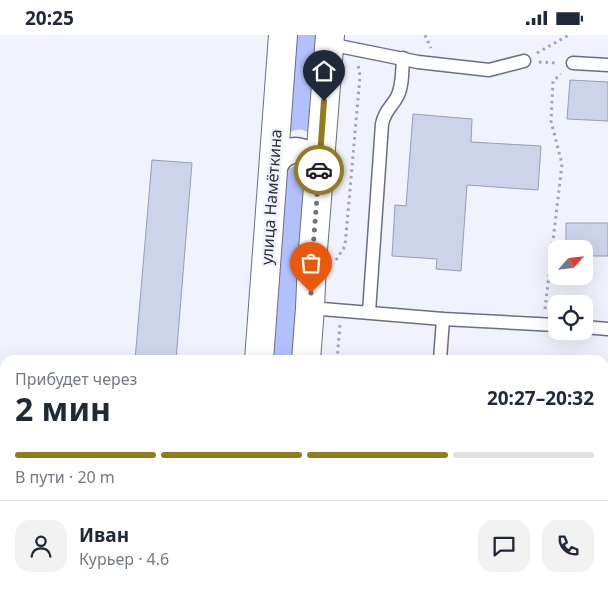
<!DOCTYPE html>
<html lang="ru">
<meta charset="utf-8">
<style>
:root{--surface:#fff;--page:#f2f2f3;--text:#1f2937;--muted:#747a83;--line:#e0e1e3;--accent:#937b22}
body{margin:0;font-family:"Noto Sans",sans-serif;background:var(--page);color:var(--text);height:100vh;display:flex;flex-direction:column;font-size:19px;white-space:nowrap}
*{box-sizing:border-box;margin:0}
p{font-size:16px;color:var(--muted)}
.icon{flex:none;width:28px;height:28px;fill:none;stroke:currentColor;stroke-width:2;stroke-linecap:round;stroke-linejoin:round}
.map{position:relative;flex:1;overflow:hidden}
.sheet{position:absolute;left:0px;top:320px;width:609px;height:245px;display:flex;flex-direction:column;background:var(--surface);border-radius:15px 15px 0 0;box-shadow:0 5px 20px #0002}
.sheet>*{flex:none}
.needle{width:32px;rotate:63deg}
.buttons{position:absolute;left:548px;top:205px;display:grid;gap:10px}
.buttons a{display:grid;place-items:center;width:45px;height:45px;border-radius:10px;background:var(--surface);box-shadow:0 5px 20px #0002;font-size:25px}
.pin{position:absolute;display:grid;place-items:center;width:42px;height:42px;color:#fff;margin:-51px -21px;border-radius:50% 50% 50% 0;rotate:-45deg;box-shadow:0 0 5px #0007}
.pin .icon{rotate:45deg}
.courier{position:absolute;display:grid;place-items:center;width:50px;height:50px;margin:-25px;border:4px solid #937b22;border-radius:50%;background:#fff;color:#222;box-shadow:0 1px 6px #0007}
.summary em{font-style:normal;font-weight:700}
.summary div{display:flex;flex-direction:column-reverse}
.summary{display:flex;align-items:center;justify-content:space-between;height:85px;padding:0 15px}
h1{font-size:32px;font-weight:700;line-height:38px}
.bar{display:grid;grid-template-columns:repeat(4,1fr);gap:8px 5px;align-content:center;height:60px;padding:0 15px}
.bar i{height:6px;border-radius:4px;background:var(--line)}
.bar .current{background:var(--accent)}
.bar p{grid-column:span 4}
.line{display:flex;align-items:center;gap:12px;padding:0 15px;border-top:1px solid var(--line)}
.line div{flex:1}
.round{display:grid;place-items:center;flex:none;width:52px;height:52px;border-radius:15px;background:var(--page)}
.status{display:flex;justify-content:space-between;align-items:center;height:35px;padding:0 25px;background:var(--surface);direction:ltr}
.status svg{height:14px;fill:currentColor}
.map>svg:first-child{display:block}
.green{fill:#b2c1fd}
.building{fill:#ccd3eb;stroke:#979db4}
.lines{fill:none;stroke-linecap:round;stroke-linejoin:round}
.lane-casing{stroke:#696f85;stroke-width:15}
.street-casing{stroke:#696f85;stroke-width:28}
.secondary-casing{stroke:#696f85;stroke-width:30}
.path{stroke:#a2a5af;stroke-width:3;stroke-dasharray:2.5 4;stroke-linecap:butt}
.lane{stroke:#fff;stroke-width:12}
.street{stroke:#fff;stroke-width:25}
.secondary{stroke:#fff;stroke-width:28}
.done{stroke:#71737d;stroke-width:5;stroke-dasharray:0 9}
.route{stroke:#937b22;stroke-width:6}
.labels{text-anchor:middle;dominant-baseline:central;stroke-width:5;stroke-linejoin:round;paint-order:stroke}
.street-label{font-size:16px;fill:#2c2e38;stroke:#f0f3fd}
</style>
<div class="status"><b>20:25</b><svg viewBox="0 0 49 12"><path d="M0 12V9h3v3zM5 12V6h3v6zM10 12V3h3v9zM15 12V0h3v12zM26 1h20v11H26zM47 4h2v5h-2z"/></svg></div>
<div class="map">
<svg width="608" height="565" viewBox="0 0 608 565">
<rect width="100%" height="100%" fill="#f0f3fd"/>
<g class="green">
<path d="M 295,0 L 319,0 L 312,101 C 304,93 298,93 288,98 Z"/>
<path d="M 295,131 L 303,134 L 307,141 L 294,325 L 269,325 L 283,140 L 288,134 Z"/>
</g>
<g class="building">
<path d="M 570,45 L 608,47 L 608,86 L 567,84 Z"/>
<path d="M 413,79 L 472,84 L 471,107 L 541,111 L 538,155 L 467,150 L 461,236 L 436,234 L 437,224 L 392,221 L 395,170 L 406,171 Z"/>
<path d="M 152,125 L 192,128 L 176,325 L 135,325 Z"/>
<path d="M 566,188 L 608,188 L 608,221 L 584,221 L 584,214 L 566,214 Z"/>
</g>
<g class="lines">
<defs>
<g id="lane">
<path d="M 329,9 L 418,27 L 489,35 L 524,26"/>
<path d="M 573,28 L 608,30"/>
<path d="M 310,273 L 443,284 L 556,290"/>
<path d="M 369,277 L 382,89 C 385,75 391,73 397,62 C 403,51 402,35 403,23"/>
<path d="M 584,292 L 608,294"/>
<path d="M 440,325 L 443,284"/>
<path d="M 604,397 L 608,398"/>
<path d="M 0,441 L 5,441"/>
<path d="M 604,452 L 608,452"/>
<path d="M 201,560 L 203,565"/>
</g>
<path id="street" d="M 273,136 C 282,105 317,111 318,142"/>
<g id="secondary">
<path d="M 259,325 L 283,0"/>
<path d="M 306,325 L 310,273 L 312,227 L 330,0"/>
<path d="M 240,565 L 241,560"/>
<path d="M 288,565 L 289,560"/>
</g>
</defs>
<use href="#lane" class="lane-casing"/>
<use href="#street" class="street-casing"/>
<use href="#secondary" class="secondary-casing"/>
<g class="path">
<path d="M 425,0 L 431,13"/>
<path d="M 537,18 L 569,0"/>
<path d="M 539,27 L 558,28"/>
<path d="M 336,225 L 345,211 L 360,41 L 358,30"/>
<path d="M 545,274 L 562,129 L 551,86 L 553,46 L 561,39"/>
<path d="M 337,325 L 340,290"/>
<path d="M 319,565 L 320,560"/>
</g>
<use href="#lane" class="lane"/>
<use href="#street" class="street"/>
<use href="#secondary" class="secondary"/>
</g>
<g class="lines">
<path class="done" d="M 311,258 L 312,227 L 319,135"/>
<path class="route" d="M 319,135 L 324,66"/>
</g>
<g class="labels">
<g class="street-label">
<text transform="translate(271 162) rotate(-86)">улица Намёткина</text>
</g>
</g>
</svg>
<div class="buttons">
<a><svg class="needle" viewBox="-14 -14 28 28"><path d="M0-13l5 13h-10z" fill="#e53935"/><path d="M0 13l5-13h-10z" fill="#747a83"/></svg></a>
<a><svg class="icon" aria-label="locate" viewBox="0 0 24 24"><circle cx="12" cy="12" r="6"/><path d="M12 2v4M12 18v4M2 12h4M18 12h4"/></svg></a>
</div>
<div class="pin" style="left:311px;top:258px;background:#ea580c"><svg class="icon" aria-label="bag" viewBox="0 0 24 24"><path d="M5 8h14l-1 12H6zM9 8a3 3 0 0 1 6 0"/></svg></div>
<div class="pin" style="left:324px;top:66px;background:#1f2937"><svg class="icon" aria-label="home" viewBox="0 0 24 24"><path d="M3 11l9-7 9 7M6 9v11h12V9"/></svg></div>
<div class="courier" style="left:319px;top:135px"><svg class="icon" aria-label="car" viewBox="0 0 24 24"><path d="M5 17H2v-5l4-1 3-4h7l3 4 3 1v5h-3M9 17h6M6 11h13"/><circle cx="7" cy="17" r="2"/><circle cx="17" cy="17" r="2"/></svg></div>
<section class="sheet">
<div class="summary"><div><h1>2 мин</h1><p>Прибудет через</p></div><em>20:27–20:32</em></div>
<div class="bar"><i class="current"></i><i class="current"></i><i class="current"></i><i></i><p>В пути · 20 m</p></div>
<div class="line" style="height:90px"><a class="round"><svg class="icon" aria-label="person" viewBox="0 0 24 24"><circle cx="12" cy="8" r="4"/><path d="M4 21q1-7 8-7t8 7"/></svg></a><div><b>Иван</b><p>Курьер · 4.6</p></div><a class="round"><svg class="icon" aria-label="chat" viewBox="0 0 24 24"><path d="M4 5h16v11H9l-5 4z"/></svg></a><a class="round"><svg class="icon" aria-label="phone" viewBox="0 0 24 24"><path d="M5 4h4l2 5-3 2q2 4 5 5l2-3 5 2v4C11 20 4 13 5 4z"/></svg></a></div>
</section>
</div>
